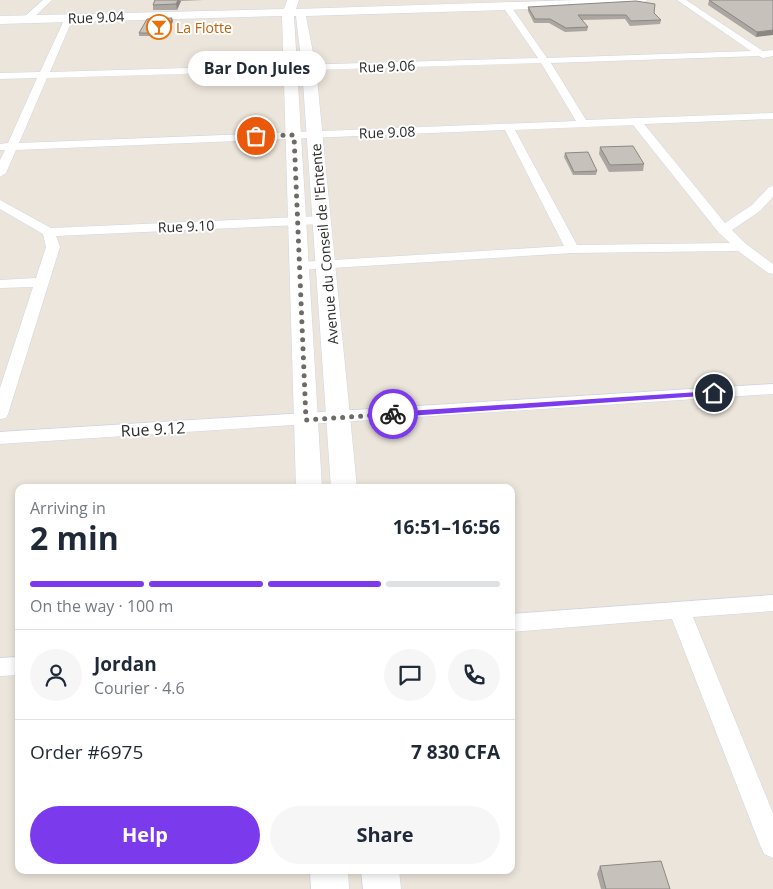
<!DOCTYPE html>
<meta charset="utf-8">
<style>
:root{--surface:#fff;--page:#f6f6f7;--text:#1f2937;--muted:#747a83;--line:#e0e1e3;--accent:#7c3aed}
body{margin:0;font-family:"Open Sans",sans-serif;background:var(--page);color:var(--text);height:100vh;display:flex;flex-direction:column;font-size:19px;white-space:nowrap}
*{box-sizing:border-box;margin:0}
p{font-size:16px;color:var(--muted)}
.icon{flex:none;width:28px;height:28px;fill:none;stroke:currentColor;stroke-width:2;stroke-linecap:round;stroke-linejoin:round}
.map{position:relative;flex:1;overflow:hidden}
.sheet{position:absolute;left:15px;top:484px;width:500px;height:390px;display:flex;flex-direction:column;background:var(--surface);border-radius:10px;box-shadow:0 2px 8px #0003}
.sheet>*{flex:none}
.pin{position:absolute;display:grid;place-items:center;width:42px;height:42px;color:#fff;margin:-21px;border:2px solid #fff;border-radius:50%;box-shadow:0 1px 5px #0007}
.courier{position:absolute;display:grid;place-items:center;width:50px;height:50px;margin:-25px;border:4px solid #7c3aed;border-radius:50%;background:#fff;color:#222;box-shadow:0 1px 6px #0007}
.bubble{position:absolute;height:35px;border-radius:18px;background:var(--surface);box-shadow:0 2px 8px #0003;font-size:16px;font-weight:700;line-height:35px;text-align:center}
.head em{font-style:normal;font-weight:700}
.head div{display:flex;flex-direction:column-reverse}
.head{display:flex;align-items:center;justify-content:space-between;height:85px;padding:0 15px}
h1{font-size:32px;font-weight:700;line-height:38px}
.bar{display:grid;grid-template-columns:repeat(4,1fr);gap:8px 5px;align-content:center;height:60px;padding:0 15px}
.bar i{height:6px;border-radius:4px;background:var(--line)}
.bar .active{background:var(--accent)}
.bar p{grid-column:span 4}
.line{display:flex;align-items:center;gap:12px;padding:0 15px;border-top:1px solid var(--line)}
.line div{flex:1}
.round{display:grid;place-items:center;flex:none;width:52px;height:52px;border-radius:26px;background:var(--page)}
.action{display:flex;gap:10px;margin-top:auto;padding:10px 15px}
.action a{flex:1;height:58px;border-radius:30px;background:var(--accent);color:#fff;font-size:20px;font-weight:700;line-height:58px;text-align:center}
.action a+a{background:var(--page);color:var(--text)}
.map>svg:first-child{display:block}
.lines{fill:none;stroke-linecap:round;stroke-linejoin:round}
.street-casing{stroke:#d0d4e3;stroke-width:1}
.secondary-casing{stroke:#d0d4e3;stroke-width:1}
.street{fill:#fff;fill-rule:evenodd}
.secondary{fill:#fff;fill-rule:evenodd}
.wall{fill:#aba6a1}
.shaded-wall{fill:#8b8783}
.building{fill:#c7c1bb;stroke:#8b8783}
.route{fill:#7c3aed}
.done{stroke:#6d6b67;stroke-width:5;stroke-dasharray:0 9}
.labels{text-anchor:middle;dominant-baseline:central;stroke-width:4;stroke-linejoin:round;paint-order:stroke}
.far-street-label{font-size:14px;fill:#292929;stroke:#fff}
.far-food-label{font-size:14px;fill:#c56008;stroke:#fff;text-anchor:start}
.street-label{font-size:16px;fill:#292929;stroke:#fff}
</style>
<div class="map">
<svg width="773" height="889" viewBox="0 0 773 889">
<rect width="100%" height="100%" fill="#ece5db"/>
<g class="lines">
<defs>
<g id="street">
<path d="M 43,0 L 52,0 L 31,20 L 25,20 L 25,16 Z"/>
<path d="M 677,0 L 686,0 L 763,51 L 773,50 L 773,56 L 763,58 L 759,56 L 551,63 L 586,120 L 773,113 L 773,119 L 644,124 L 725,223 L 752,205 L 769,187 L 773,186 L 773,197 L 760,211 L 732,230 L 746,244 L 773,264 L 773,274 L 768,273 L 738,251 L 572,253 L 300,270 L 293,266 L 300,262 L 564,246 L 505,130 L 16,150 L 6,173 L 0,177 L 0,160 L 5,150 L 0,150 L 0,144 L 8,143 L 37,78 L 0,79 L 0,73 L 40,72 L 66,16 L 73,18 L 50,72 L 538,58 L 503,7 L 507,5 L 510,5 L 547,58 L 751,51 ZM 541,63 L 576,121 L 19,143 L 47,78 ZM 633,125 L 719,233 L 730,243 L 577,245 L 515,130 Z"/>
<path d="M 0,200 L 51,228 L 322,216 L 328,220 L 322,224 L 56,236 L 60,247 L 8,414 L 6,418 L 0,419 L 0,388 L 33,287 L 0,288 L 0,280 L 36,278 L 46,247 L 43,234 L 0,209 Z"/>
<path d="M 773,384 L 773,394 L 0,444 L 0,432 Z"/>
<path d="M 773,595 L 773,611 L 693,617 L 773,813 L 773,858 L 764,854 L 760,845 L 672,619 L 511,632 L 511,614 Z"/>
<path d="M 19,657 L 19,675 L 0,676 L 0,658 Z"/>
</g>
<g id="secondary">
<path d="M 287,0 L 299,0 L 296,9 L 576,0 L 648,0 L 642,3 L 507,10 L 306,16 L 316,68 L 357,488 L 331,488 L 302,68 L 296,16 L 294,16 L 322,488 L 296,488 L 282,16 L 0,24 L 0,16 L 284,9 Z"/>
<path d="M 310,870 L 348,870 L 349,889 L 311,889 Z"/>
<path d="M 361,870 L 399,870 L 401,889 L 363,889 Z"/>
</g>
</defs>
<use href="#street" class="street-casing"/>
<use href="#secondary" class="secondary-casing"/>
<use href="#street" class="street"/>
<use href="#secondary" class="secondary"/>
</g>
<g class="wall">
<path d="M 155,0 L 204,0 L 181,1 L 177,10 L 153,10 L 153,5 Z"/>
<path d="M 709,0 L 773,0 L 756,37 L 708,5 Z"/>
<path d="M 528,7 L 654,13 L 661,20 L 660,24 L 630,26 L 625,19 L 581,20 L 588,27 L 587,31 L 565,32 L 549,23 L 534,23 L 528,11 Z"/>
<path d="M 173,21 L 167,36 L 139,36 L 139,33 Z"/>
<path d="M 600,147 L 644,164 L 643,171 L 609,172 L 599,154 Z"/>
<path d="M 565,153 L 597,171 L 596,175 L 573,175 L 564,157 Z"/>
<path d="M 600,866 L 670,889 L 601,889 L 597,874 Z"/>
</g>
<g class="shaded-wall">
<path d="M 178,0 L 181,1 L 177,10 L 176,4 Z"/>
<path d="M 172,18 L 173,21 L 167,36 L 166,33 Z"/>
<path d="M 773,30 L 773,35 L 756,37 L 757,32 Z"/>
</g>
<g class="building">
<path d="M 155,0 L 178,0 L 176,4 L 153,5 Z"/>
<path d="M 709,0 L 773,0 L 773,30 L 757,32 Z"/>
<path d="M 636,1 L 655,4 L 654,13 L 661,20 L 631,21 L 626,15 L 578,15 L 588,27 L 566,28 L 550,19 L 535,19 L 528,7 Z"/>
<path d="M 172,18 L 166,33 L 139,33 L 147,19 Z"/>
<path d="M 633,146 L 644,164 L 610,165 L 600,147 Z"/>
<path d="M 588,152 L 597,171 L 574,172 L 565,153 Z"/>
<path d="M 661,861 L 670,889 L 606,889 L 600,866 Z"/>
</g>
<path class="route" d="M 714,391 L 718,393 L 716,395 L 393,417 L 389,414 L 393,412 Z"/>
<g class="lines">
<path class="done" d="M 256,136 L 294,135 L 306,420 L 393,414"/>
</g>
<defs>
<symbol id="bar-ring" viewBox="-11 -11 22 22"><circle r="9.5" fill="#fff" stroke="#e8710a" stroke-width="1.5"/><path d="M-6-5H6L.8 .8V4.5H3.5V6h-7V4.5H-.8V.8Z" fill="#e8710a"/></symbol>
</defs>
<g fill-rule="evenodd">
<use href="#bar-ring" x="145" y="13" width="28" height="28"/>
</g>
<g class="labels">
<g class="far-street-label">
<text transform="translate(96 17) rotate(-2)">Rue 9.04</text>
<text transform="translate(387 66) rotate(-2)">Rue 9.06</text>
<text transform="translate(387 132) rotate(-2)">Rue 9.08</text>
<text transform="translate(186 226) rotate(-2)">Rue 9.10</text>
<text transform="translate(324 244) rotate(-95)">Avenue du Conseil de l'Entente</text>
</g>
<g class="far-food-label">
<text x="176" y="27">La Flotte</text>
</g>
<g class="street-label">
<text transform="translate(153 429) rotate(-3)">Rue 9.12</text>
</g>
</g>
</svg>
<div class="pin" style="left:256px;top:136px;background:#ea580c"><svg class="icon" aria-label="bag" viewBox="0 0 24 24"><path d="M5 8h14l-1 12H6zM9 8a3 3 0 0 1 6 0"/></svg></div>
<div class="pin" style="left:714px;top:393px;background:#1f2937"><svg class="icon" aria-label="home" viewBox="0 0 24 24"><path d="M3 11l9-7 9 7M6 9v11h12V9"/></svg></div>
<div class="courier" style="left:393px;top:414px"><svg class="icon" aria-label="bike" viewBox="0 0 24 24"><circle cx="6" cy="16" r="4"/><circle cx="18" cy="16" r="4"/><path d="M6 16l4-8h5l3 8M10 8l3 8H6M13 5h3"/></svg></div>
<div class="bubble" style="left:188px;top:51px;width:138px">Bar Don Jules</div>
<section class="sheet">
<div class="head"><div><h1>2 min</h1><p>Arriving in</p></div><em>16:51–16:56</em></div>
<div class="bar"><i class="active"></i><i class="active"></i><i class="active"></i><i></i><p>On the way · 100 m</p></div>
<div class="line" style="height:90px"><a class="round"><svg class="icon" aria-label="person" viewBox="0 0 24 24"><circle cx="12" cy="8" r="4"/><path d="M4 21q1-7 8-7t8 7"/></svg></a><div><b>Jordan</b><p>Courier · 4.6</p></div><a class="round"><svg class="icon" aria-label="chat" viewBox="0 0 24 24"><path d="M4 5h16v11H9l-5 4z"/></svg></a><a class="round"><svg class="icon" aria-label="phone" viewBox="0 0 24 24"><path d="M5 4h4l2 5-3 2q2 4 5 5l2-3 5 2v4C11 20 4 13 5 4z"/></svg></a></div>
<div class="line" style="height:65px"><div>Order #6975</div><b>7 830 CFA</b></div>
<div class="action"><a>Help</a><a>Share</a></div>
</section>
</div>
